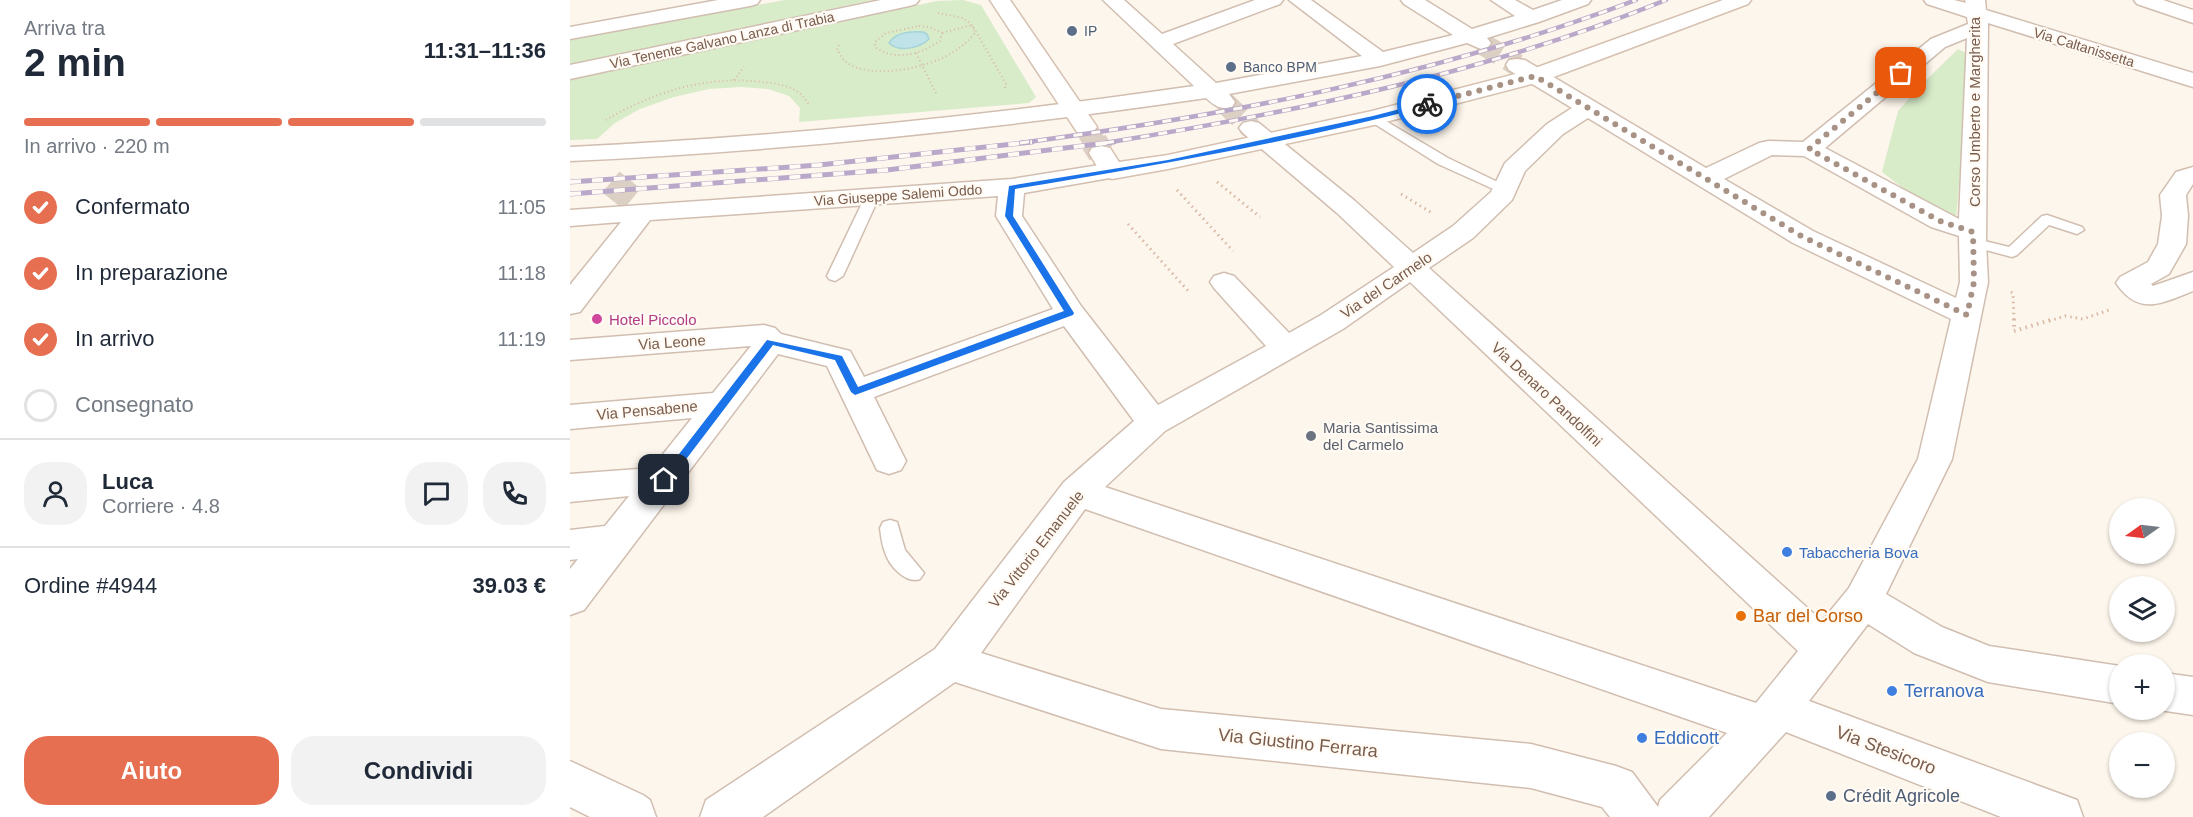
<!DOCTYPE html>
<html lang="it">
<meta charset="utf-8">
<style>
:root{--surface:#fff;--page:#f2f2f3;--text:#1f2937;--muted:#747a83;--line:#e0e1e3;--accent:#e76f51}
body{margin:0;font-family:Arial,sans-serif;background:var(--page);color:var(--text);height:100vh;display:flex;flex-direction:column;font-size:22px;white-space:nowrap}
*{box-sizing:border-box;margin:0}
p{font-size:20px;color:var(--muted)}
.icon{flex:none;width:33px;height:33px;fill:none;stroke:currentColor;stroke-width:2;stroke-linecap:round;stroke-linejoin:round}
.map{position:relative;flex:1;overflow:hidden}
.drawer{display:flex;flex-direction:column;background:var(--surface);width:570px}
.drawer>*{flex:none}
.needle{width:39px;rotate:256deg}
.fabs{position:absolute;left:1539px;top:498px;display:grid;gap:12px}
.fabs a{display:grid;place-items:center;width:66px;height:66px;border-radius:50%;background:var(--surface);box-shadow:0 2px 4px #0004;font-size:30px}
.pin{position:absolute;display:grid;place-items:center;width:51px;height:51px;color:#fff;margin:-26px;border-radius:12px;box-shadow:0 3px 9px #0006}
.courier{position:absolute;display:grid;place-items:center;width:60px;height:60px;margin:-30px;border:4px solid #1a73e8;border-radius:50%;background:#fff;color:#222;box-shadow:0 2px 8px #0007}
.summary em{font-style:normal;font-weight:700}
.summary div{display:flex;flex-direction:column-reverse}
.summary{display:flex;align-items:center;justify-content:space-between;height:102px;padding:0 24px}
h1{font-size:39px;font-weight:700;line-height:45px}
.bar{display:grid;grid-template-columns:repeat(4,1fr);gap:9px 6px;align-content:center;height:72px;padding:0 24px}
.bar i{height:8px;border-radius:4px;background:var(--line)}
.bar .current{background:var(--accent)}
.bar p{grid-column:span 4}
.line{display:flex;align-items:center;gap:15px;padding:0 24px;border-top:2px solid var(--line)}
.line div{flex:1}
.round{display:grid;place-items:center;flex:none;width:63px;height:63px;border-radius:24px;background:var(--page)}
ol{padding:0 24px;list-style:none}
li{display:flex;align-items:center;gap:18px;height:66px}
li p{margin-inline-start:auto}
li .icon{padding:6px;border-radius:50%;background:var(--accent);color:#fff;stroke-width:4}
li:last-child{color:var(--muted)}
li i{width:33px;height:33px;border:3px solid var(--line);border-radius:50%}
.action{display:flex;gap:12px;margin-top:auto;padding:12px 24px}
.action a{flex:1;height:69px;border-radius:24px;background:var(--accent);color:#fff;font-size:24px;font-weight:700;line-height:69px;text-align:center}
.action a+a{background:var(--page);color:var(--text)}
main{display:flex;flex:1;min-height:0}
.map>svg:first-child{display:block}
.green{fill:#d8ecc9}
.water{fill:#bfe3e8;stroke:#a5d3da;stroke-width:1.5}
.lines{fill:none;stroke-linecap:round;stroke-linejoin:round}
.street-tunnel-far1{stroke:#dcd0c4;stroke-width:22;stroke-dasharray:22 10;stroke-linecap:butt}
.street-tunnel{stroke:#dcd0c4;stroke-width:27;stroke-dasharray:27 14;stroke-linecap:butt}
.secondary-tunnel-far1{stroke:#dcd0c4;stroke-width:22;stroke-dasharray:22 10;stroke-linecap:butt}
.secondary-tunnel{stroke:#dcd0c4;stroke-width:27;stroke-dasharray:27 14;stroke-linecap:butt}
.lane-casing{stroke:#d1beb0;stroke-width:3}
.street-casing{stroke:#d1beb0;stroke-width:3}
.secondary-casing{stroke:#d6c0b0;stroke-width:3}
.path-far2{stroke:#d9b8a5;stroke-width:2;stroke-dasharray:1 3;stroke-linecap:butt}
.path-far1{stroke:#d9b8a5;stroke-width:3;stroke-dasharray:1.5 4;stroke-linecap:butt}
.path{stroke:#d9b8a5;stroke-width:4;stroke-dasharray:1.5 4.5;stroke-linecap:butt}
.lane{fill:#fff;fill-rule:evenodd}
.street{fill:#fff;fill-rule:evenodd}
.secondary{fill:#fff;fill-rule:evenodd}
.rail-far1-casing{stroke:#b9a8c9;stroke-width:4.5}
.rail-casing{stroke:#b9a8c9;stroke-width:5}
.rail-far1{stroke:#fffaf3;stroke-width:3;stroke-dasharray:9;stroke-linecap:butt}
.rail{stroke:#fffaf3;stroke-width:4;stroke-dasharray:11;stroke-linecap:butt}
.route{fill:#1a73e8}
.done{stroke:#a89285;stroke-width:6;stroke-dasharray:0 10.8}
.service-dot{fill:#5c6f8a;stroke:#fffaf3;stroke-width:2}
.hotel-dot{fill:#d1479c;stroke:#fffaf3;stroke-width:2}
.worship-dot{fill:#6b7280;stroke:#fffaf3;stroke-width:2}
.shop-dot{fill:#3f7fe0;stroke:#fffaf3;stroke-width:2}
.food-dot{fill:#e8710a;stroke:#fffaf3;stroke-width:2}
.labels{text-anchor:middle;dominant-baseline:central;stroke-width:4.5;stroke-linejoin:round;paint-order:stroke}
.far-service-label{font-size:14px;fill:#4e5e75;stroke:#fffaf3;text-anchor:start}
.far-street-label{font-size:14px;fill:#7a5c4d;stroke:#fffaf3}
.street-label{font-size:15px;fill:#7a5c4d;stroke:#fffaf3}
.hotel-label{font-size:15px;fill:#b23c85;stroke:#fffaf3;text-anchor:start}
.worship-label{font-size:15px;fill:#5b616d;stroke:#fffaf3;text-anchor:start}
.shop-label{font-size:15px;fill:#366cbe;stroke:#fffaf3;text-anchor:start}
.near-food-label{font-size:18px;fill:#c56008;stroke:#fffaf3;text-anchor:start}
.near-shop-label{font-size:18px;fill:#366cbe;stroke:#fffaf3;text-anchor:start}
.near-street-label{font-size:18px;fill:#7a5c4d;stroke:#fffaf3}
.near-service-label{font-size:18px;fill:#4e5e75;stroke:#fffaf3;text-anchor:start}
</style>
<main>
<section class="drawer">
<div class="summary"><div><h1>2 min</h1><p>Arriva tra</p></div><em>11:31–11:36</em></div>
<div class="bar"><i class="current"></i><i class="current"></i><i class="current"></i><i></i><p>In arrivo · 220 m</p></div>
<ol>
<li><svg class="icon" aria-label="check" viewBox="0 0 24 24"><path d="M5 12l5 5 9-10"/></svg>Confermato<p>11:05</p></li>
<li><svg class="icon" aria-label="check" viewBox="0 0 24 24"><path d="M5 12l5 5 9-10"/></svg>In preparazione<p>11:18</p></li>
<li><svg class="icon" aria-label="check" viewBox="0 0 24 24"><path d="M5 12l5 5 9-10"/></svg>In arrivo<p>11:19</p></li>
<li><i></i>Consegnato</li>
</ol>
<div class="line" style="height:108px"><a class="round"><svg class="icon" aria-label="person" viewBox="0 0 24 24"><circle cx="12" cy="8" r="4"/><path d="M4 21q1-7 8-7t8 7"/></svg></a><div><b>Luca</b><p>Corriere · 4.8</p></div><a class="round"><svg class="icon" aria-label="chat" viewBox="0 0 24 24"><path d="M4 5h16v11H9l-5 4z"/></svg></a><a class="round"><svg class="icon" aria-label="phone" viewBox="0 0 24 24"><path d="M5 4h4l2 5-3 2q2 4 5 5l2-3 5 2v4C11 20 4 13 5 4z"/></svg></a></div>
<div class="line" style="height:78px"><div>Ordine #4944</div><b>39.03 €</b></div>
<div class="action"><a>Aiuto</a><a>Condividi</a></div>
</section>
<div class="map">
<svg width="1623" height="817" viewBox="0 0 1623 817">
<rect width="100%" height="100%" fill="#fdf6ec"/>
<g class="green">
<path d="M 215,0 L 303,0 L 0,65 L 0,39 Z"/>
<path d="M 393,0 L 411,5 L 466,97 L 459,103 L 229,122 L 230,108 L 219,96 L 198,89 L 171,87 L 139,89 L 104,97 L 70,109 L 45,123 L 27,139 L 0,140 L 0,80 L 367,1 Z"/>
<path d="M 1388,49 L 1400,55 L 1386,219 L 1346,198 L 1312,172 L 1328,111 L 1353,83 Z"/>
</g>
<path class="water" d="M 353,32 L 357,34 L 359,39 C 350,48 329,53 319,43 C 326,32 341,31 353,32 Z"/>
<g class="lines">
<g class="street-tunnel-far1">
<path d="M 911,43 L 947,65"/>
<path d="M 654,102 L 681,128"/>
</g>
<path class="street-tunnel" d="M 43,201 L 68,170"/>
<path class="secondary-tunnel-far1" d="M 515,127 L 525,143"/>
<path class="secondary-tunnel" d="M 524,142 L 531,153"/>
<defs>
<g id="lane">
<path d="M 804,114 L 878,158 L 942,189 L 940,192 L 930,192 L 868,164 L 800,121 L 798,118 Z"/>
<path d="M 302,193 L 309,197 L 273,276 L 265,281 L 259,279 L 257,276 L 295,197 Z"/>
<path d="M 1477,215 L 1512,227 L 1514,230 L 1507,234 L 1479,225 L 1447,255 L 1442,257 L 1397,245 L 1395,242 L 1402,238 L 1439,247 L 1472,216 Z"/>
<path d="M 320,520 L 327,522 L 335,550 L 354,573 L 350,579 C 336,584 319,566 315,552 C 312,545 311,536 310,528 L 313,522 Z"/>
</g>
<g id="street">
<path d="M 148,0 L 190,0 L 187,4 L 180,6 L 0,39 L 0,27 Z"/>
<path d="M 311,0 L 349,0 L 346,4 L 339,6 L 0,79 L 0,65 Z"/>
<path d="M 533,0 L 554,0 L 592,34 L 685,0 L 713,0 L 710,4 L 603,44 L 646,83 L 792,56 L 719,0 L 741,0 L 813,52 L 883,35 L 834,4 L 831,0 L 855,0 L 902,29 L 945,16 L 921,0 L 945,0 L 963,10 L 992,0 L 1021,0 L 1018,4 L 969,22 L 917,38 L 921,43 L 918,47 L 911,49 L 897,43 L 810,66 L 659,94 L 665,102 L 662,107 C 650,110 645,106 636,98 C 425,129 213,151 0,161 L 0,147 C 209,137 417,116 624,86 Z"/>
<path d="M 1354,0 L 1384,0 L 1396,3 L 1395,0 L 1415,0 L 1416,10 L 1623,73 L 1623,87 L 1418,23 L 1416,242 L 1418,282 L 1382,459 L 1316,594 L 1372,627 L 1419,646 L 1550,666 L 1550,704 L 1418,682 L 1344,653 L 1298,624 L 1239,701 L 1507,800 L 1513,817 L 1431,817 L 1216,732 L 1139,817 L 1040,817 L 1032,807 L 961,788 L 591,749 L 385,682 L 193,817 L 130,817 L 136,800 L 365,649 L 494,482 L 564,421 L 494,326 L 304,397 L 336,461 L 331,470 L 319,474 L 307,470 L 257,366 L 208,354 L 14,610 L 0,615 L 0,569 L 8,559 L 0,560 L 0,530 L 35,526 L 59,496 L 0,502 L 0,474 L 82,468 L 122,418 L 0,429 L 0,405 L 143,393 L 181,346 L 0,360 L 0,340 L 194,325 L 205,328 L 211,334 L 280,351 L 294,377 L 483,309 L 426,216 L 428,196 L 80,220 L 10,312 L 0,314 L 0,285 L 51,222 L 0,226 L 0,210 L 442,179 L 542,163 L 551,166 L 555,171 L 551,176 L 454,193 L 452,216 L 511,306 L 588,405 L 696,346 L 644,288 L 640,282 L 644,276 L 654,273 L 664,276 L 719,333 L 751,315 L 824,267 L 767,213 L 673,133 L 669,128 L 673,123 L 681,121 L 689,123 L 785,201 L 843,253 L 883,226 L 921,192 L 935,163 L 977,124 L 1002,108 L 939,70 L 936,65 L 939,60 L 947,59 L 955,60 L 1136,168 L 1189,143 L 1198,141 L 1233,142 L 1361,39 L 1398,24 L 1397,17 L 1357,4 ZM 1397,38 L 1389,219 L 1255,148 L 1375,47 ZM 1018,118 L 1223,243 L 1381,319 L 1348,459 L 1279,588 L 1252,621 L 859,268 L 903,238 L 942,200 L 955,171 L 993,134 ZM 1202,155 L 1234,156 L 1361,227 L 1389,236 L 1390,282 L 1386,298 L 1243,231 L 1154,179 ZM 840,282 L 1228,651 L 1186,703 L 535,487 L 595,431 L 773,329 ZM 515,509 L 1157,733 L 1090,800 L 1088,807 L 1062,772 L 1046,766 L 961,744 L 591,709 L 411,653 Z"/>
<path d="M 1564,0 L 1593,0 L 1623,10 L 1623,23 L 1567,4 Z"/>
<path d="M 1623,167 L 1623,184 L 1616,195 L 1618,216 L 1616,244 L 1599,274 L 1581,284 L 1583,286 L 1623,272 L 1623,291 C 1592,303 1569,317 1546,283 L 1550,277 L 1578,262 L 1588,244 L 1592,216 L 1590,195 L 1606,172 Z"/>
<path d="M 1594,673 L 1623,677 L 1623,715 L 1589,710 L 1594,710 Z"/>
<path d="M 0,761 L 73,795 L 80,800 L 86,817 L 20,817 L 0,807 Z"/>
</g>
<g id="secondary">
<path d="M 420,0 L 440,0 L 527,127 L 523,132 L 515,134 L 507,132 Z"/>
<path d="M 1153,0 L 1181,0 L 1178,4 L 973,81 L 804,125 L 598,169 L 542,179 L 533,176 L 519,153 L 522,148 L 531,146 L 540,148 L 549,162 L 598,155 L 802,111 L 957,71 Z"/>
</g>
</defs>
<use href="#lane" class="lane-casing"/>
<use href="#street" class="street-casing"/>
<use href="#secondary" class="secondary-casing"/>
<g class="path-far2">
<path d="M 368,13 L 393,18 L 402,25 L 436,84 L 435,88"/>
<path d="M 349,26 L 359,27 L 372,33 L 370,41 C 351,54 325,62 305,47 L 305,42 L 316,33 Z"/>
<path d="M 269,45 L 267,50 C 270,53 272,59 275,61 C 298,81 357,68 380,54 C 390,49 397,42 405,33 L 402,25 L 372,33"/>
<path d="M 346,53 L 367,95"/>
<path d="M 164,80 L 174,67"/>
<path d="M 36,120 C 83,92 137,75 192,82 C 204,83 218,85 228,92 C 233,95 236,101 240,106"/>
</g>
<g class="path-far1">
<path d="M 647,182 L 690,217"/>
<path d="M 607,190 L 663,251"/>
<path d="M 831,194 L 862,213"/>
<path d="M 558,224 L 620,293"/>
<path d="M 1441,292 L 1443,293 L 1444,321"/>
<path d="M 1479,321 L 1495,316 L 1513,319 L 1539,310"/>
</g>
<path class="path" d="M 1444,319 L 1444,331 L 1484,319"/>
<use href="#lane" class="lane"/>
<use href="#street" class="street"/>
<use href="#secondary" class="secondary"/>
<defs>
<g id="rail-far1">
<path d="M 450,143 C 660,115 868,75 1066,0"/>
<path d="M 535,143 C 725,112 917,73 1096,0"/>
</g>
<g id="rail">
<path d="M 0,182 L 249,165 L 462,142"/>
<path d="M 0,194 L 317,170 L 544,142"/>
</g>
</defs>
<use href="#rail-far1" class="rail-far1-casing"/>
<use href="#rail" class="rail-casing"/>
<use href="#rail-far1" class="rail-far1"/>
<use href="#rail" class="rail"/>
</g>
<path class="route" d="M 857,102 L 859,106 C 723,142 584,166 445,189 L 443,216 L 504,313 L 503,315 L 285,395 L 281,392 L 265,360 L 203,345 L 98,483 L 90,483 L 89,480 L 197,340 L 272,356 L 288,387 L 494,311 L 435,216 L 439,186 L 598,160 L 803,116 Z"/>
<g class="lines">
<path class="done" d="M 857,104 L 965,76 L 1233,237 L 1397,315 L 1404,282 L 1403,232 L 1370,221 L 1239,149 L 1331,73"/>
</g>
<g class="service-dot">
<circle cx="502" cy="31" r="6"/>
<circle cx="661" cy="67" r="6"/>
<circle cx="1261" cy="796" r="6"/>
</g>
<circle class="hotel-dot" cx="27" cy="319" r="6"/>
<circle class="worship-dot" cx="741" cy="436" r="6"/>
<g class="shop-dot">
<circle cx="1217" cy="552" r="6"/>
<circle cx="1322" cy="691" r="6"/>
<circle cx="1072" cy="738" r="6"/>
</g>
<circle class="food-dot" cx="1171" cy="616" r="6"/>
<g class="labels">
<g class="far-service-label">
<text x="514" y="31">IP</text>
<text x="673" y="67">Banco BPM</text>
</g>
<g class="far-street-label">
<text transform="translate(152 40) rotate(-12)">Via Tenente Galvano Lanza di Trabia</text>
<text transform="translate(1514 47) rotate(17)">Via Caltanissetta</text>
<text transform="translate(328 195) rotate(-4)">Via Giuseppe Salemi Oddo</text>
</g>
<g class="street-label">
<text transform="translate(1404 112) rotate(-90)">Corso Umberto e Margherita</text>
<text transform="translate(816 285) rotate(-34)">Via del Carmelo</text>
<text transform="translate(102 342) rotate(-4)">Via Leone</text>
<text transform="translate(977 394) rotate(43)">Via Denaro Pandolfini</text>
<text transform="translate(77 410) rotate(-5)">Via Pensabene</text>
<text transform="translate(466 549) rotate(-52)">Via Vittorio Emanuele</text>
</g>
<g class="hotel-label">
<text x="39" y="319">Hotel Piccolo</text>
</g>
<g class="worship-label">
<text x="753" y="427">Maria Santissima<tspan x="753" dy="17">del Carmelo</tspan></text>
</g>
<g class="shop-label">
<text x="1229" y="552">Tabaccheria Bova</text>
</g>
<g class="near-food-label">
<text x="1183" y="616">Bar del Corso</text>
</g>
<g class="near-shop-label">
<text x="1334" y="691">Terranova</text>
<text x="1084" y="738">Eddicott</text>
</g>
<g class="near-street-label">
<text transform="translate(728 743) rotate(6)">Via Giustino Ferrara</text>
<text transform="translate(1316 750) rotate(21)">Via Stesicoro</text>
</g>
<g class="near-service-label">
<text x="1273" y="796">Crédit Agricole</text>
</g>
</g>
</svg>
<div class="fabs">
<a><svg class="needle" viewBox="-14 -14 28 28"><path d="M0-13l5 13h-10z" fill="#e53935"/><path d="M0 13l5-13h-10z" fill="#747a83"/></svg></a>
<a><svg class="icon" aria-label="layers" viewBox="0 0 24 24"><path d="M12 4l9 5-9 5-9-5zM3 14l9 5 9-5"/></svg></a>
<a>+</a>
<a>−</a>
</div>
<div class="pin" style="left:1331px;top:73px;background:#ea580c"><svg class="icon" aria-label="bag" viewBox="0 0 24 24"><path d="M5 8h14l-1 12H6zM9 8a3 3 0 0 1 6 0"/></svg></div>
<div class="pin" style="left:94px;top:480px;background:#1f2937"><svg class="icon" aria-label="home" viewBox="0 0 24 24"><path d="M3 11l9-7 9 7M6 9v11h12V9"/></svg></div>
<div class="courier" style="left:857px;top:104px"><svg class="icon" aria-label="bike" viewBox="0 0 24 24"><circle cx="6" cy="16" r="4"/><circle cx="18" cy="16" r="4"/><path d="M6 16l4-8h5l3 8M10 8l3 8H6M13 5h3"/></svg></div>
</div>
</main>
